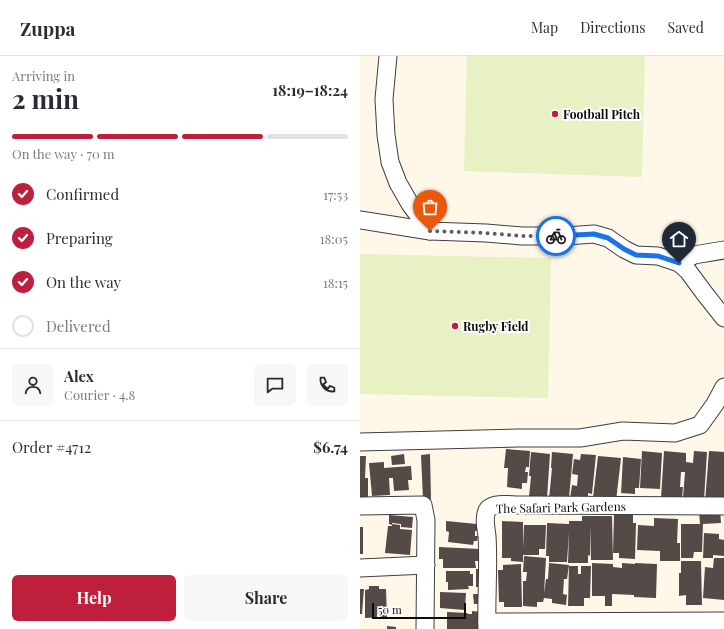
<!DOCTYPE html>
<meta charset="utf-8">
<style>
:root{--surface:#fff;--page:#f7f7f7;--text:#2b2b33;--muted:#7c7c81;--line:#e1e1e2;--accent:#be1f3d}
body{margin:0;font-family:"Playfair Display",serif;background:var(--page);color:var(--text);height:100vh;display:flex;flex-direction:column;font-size:15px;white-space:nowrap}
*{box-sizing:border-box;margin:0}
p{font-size:13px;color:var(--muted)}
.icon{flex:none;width:22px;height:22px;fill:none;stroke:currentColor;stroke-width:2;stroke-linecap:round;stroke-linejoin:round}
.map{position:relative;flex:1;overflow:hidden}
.details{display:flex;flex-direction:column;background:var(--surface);width:360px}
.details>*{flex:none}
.scale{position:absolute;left:12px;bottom:10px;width:94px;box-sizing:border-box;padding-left:4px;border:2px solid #0b0b0b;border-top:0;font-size:11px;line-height:14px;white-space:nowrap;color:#0b0b0b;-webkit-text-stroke:3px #fff;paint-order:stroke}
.pin{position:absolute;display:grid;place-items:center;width:34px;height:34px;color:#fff;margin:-41px -17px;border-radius:50% 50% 50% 0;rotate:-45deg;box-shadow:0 0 4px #0007}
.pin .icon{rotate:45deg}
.courier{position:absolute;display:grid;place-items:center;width:40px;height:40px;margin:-20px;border:3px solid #1a73e8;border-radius:50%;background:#fff;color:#222;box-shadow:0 1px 5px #0007}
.head em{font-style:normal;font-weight:700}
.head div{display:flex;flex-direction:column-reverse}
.head{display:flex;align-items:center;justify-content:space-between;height:68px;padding:0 12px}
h1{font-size:26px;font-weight:700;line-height:30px}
.bar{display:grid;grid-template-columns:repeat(4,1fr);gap:6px 4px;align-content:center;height:48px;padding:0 12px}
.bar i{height:5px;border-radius:3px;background:var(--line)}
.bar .current{background:var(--accent)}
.bar p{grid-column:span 4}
.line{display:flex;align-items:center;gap:10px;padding:0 12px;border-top:1px solid var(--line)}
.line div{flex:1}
.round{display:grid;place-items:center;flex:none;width:42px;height:42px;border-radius:6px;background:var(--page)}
ol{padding:0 12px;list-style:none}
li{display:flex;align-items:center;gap:12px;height:44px}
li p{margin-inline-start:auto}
li .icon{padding:4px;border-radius:50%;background:var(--accent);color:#fff;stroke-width:4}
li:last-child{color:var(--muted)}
li i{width:22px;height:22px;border:2px solid var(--line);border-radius:50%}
.cta{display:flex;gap:8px;margin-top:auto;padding:8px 12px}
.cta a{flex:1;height:46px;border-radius:6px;background:var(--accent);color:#fff;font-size:16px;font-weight:700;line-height:46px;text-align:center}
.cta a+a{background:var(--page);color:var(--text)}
header{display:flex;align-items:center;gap:24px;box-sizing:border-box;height:56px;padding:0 20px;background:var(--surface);border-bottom:1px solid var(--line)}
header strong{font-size:19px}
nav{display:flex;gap:22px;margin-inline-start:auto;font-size:14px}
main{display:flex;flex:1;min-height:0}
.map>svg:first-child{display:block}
.pitch{fill:#e7f1c4}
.building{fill:#544a47}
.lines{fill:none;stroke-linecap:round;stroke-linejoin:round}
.minor-casing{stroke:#3e3e3e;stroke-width:19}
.minor{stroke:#fff;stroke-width:17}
.done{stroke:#605e59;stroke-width:4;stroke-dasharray:0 7.2}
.route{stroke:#1a73e8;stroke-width:5}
.poi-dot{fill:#be1f3d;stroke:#fff;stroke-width:1.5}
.labels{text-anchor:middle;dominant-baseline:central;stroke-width:4;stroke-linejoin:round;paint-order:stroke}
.poi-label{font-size:12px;font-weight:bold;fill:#0b0b0b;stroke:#fff;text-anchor:start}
.street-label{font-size:12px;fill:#0b0b0b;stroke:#fff}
</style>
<header>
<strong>Zuppa</strong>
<nav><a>Map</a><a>Directions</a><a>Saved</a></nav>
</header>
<main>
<section class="details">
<div class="head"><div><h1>2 min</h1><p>Arriving in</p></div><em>18:19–18:24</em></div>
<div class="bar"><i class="current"></i><i class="current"></i><i class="current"></i><i></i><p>On the way · 70 m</p></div>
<ol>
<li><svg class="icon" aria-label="check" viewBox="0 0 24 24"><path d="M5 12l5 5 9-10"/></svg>Confirmed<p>17:53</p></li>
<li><svg class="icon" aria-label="check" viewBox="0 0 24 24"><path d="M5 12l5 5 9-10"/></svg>Preparing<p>18:05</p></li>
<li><svg class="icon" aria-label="check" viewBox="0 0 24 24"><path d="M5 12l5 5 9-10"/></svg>On the way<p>18:15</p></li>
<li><i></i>Delivered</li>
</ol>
<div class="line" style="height:72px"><a class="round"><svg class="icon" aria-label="person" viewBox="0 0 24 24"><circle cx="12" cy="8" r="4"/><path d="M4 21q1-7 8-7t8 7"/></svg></a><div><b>Alex</b><p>Courier · 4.8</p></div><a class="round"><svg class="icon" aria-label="chat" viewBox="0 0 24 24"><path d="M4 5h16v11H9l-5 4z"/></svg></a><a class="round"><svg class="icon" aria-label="phone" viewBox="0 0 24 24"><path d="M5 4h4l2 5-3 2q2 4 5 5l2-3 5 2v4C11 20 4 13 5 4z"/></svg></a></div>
<div class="line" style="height:52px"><div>Order #4712</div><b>$6.74</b></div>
<div class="cta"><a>Help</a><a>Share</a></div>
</section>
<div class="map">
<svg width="364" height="573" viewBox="0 0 364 573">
<rect width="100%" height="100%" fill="#fff8e9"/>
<g class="pitch">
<path d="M 107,0 L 285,0 L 282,121 L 104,115 Z"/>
<path d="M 0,198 L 191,202 L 188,342 L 0,338 Z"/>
</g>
<g class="building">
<path d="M 146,393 L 170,395 L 169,411 L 166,411 L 165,416 L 168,416 L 167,427 L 162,427 L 162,433 L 147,431 L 148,412 L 144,412 Z"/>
<path d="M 282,395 L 302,397 L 300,433 L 280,432 Z"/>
<path d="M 304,395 L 326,397 L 326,406 L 333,407 L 334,395 L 347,396 L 344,444 L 323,442 L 325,416 L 321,416 L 320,431 L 323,431 L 322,444 L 301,442 Z"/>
<path d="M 349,395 L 364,396 L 364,442 L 353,441 L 353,447 L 345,446 Z"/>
<path d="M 171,396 L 190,398 L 187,442 L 169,441 L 171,420 L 169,420 Z"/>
<path d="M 192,396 L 213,398 L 209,442 L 189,443 L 192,412 L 191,412 Z"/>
<path d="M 44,398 L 45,408 L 32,409 L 31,400 Z"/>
<path d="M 70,398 L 71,443 L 63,443 L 61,399 Z"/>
<path d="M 221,398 L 236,399 L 232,438 L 228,437 L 228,444 L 210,443 L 212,429 L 217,430 L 218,419 L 212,418 L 214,403 L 220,404 Z"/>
<path d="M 0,400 L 6,400 L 5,422 L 8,422 L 8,443 L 0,443 Z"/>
<path d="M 238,400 L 261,402 L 256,445 L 233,442 Z"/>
<path d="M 263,401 L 281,403 L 279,432 L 275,432 L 275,438 L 261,437 Z"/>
<path d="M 24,406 L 24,412 L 51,410 L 52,424 L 48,424 L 49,434 L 34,435 L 33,422 L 29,422 L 30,439 L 12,440 L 9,407 Z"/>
<path d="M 360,453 L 361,467 L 343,468 L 342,496 L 334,496 L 333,502 L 321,502 L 321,468 L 340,468 L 339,455 Z"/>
<path d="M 254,458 L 273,458 L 273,467 L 276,467 L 275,503 L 259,502 L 259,497 L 253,497 Z"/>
<path d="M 29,459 L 53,461 L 52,472 L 41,471 L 41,468 L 32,467 L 32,469 L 29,468 Z"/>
<path d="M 222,460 L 252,460 L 253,504 L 231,504 L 230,469 L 230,500 L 228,499 L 228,507 L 208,507 L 209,476 L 207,506 L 189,506 L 189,500 L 186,500 L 187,467 L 209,468 L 209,465 L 222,465 Z"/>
<path d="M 294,462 L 318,463 L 317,487 L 320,487 L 320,505 L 300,505 L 300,495 L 277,494 L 278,469 L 294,470 Z"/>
<path d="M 86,465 L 117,468 L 117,475 L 115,475 L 115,480 L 118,480 L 117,485 L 114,485 L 113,489 L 88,486 L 89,476 L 86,475 Z"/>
<path d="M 142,465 L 163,466 L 163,492 L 164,469 L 186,469 L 185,493 L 179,493 L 179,499 L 163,499 L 163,506 L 151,505 L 151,502 L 142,502 Z"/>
<path d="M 32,468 L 40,469 L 40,473 L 52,474 L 50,499 L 25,497 L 28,470 L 32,470 Z"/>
<rect x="0" y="471" width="3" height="27"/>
<path d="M 344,477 L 359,478 L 359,483 L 364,484 L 364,500 L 353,499 L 353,502 L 343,502 Z"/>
<path d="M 79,491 L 120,493 L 121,505 L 115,505 L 116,512 L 83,512 L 83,503 L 79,503 Z"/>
<path d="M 164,500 L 186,502 L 184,538 L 186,523 L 188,523 L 189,507 L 209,509 L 207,523 L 204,523 L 203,538 L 207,539 L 206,549 L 192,547 L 192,543 L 184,542 L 183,546 L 177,546 L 177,551 L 163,550 L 163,525 L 166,525 L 167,516 L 163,516 Z"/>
<path d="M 354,502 L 364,502 L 364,544 L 343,542 L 345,511 L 353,512 Z"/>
<path d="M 321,505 L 341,505 L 342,549 L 326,549 L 326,539 L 319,540 L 319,517 L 321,517 Z"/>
<path d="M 232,507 L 253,508 L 253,511 L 262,512 L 262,507 L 275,508 L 275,532 L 275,507 L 297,508 L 296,542 L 274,541 L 274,539 L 252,538 L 252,550 L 245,550 L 245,540 L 232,540 Z"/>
<path d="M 161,508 L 162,551 L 144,551 L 144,546 L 139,546 L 138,514 L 143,514 L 143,509 Z"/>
<path d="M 209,510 L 218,510 L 218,518 L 221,518 L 221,510 L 231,510 L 230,542 L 224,542 L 224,550 L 208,550 Z"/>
<path d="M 116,513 L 121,513 L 122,531 L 116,531 Z"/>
<path d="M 86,515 L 110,515 L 110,518 L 113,518 L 113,530 L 108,530 L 109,533 L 88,534 L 88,526 L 86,526 Z"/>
<path d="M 9,530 L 19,530 L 19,533 L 26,533 L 27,561 L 5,562 L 5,534 L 9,533 Z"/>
<path d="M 0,533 L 4,533 L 2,558 L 0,558 Z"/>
<path d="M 80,536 L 106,537 L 105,554 L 80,552 Z"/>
<path d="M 113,538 L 121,538 L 121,548 L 114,548 Z"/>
<path d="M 112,555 L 121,556 L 121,573 L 87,573 L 87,556 L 107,557 L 108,558 L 112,558 Z"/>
<path d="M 27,570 L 36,571 L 36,573 L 27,573 Z"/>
</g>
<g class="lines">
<defs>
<g id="minor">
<path d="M 28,0 L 24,43 L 26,79 L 30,106 L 38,127 L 50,148 L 70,175"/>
<path d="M 0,164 L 70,175 L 126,177 L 162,180 L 206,180 L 234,178 L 248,182 L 264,193 L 276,199 L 298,200 L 319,207 L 328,215 L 345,238 L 364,262"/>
<path d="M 319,207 L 334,199 L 364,194"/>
<path d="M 0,386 L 158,382 L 220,382 L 263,375 L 315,377 L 340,369 L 355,348 L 364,331"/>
<path d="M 0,450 L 63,449 L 66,464 L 65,573"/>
<path d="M 0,512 L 66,509"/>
<path d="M 127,566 L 364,565"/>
<path d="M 127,573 C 126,542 129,511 127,480 C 126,472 123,460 128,453 C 135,446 150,449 158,449 L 364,450"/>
</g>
</defs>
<use href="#minor" class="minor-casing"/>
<use href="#minor" class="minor"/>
</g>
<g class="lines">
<path class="done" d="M 70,175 L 126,177 L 162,180 L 196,180"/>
<path class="route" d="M 196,180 L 234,178 L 248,182 L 264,193 L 276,199 L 298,200 L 319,207"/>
</g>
<g class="poi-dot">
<circle cx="195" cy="58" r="4"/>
<circle cx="95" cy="270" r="4"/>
</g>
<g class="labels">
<g class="poi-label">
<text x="203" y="58">Football Pitch</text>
<text x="103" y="270">Rugby Field</text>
</g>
<g class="street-label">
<text transform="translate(201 451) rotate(-1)">The Safari Park Gardens</text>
</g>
</g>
</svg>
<div class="scale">50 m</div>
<div class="pin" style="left:70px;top:175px;background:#ea580c"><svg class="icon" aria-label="bag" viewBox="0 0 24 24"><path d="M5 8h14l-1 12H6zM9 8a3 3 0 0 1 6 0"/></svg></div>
<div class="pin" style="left:319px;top:207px;background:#1f2937"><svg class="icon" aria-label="home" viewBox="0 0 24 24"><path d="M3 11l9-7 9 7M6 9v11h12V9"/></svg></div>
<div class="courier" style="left:196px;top:180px"><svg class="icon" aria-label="bike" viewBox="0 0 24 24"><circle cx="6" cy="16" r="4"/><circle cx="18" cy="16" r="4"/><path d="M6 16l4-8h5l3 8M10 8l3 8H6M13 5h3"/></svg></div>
</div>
</main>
